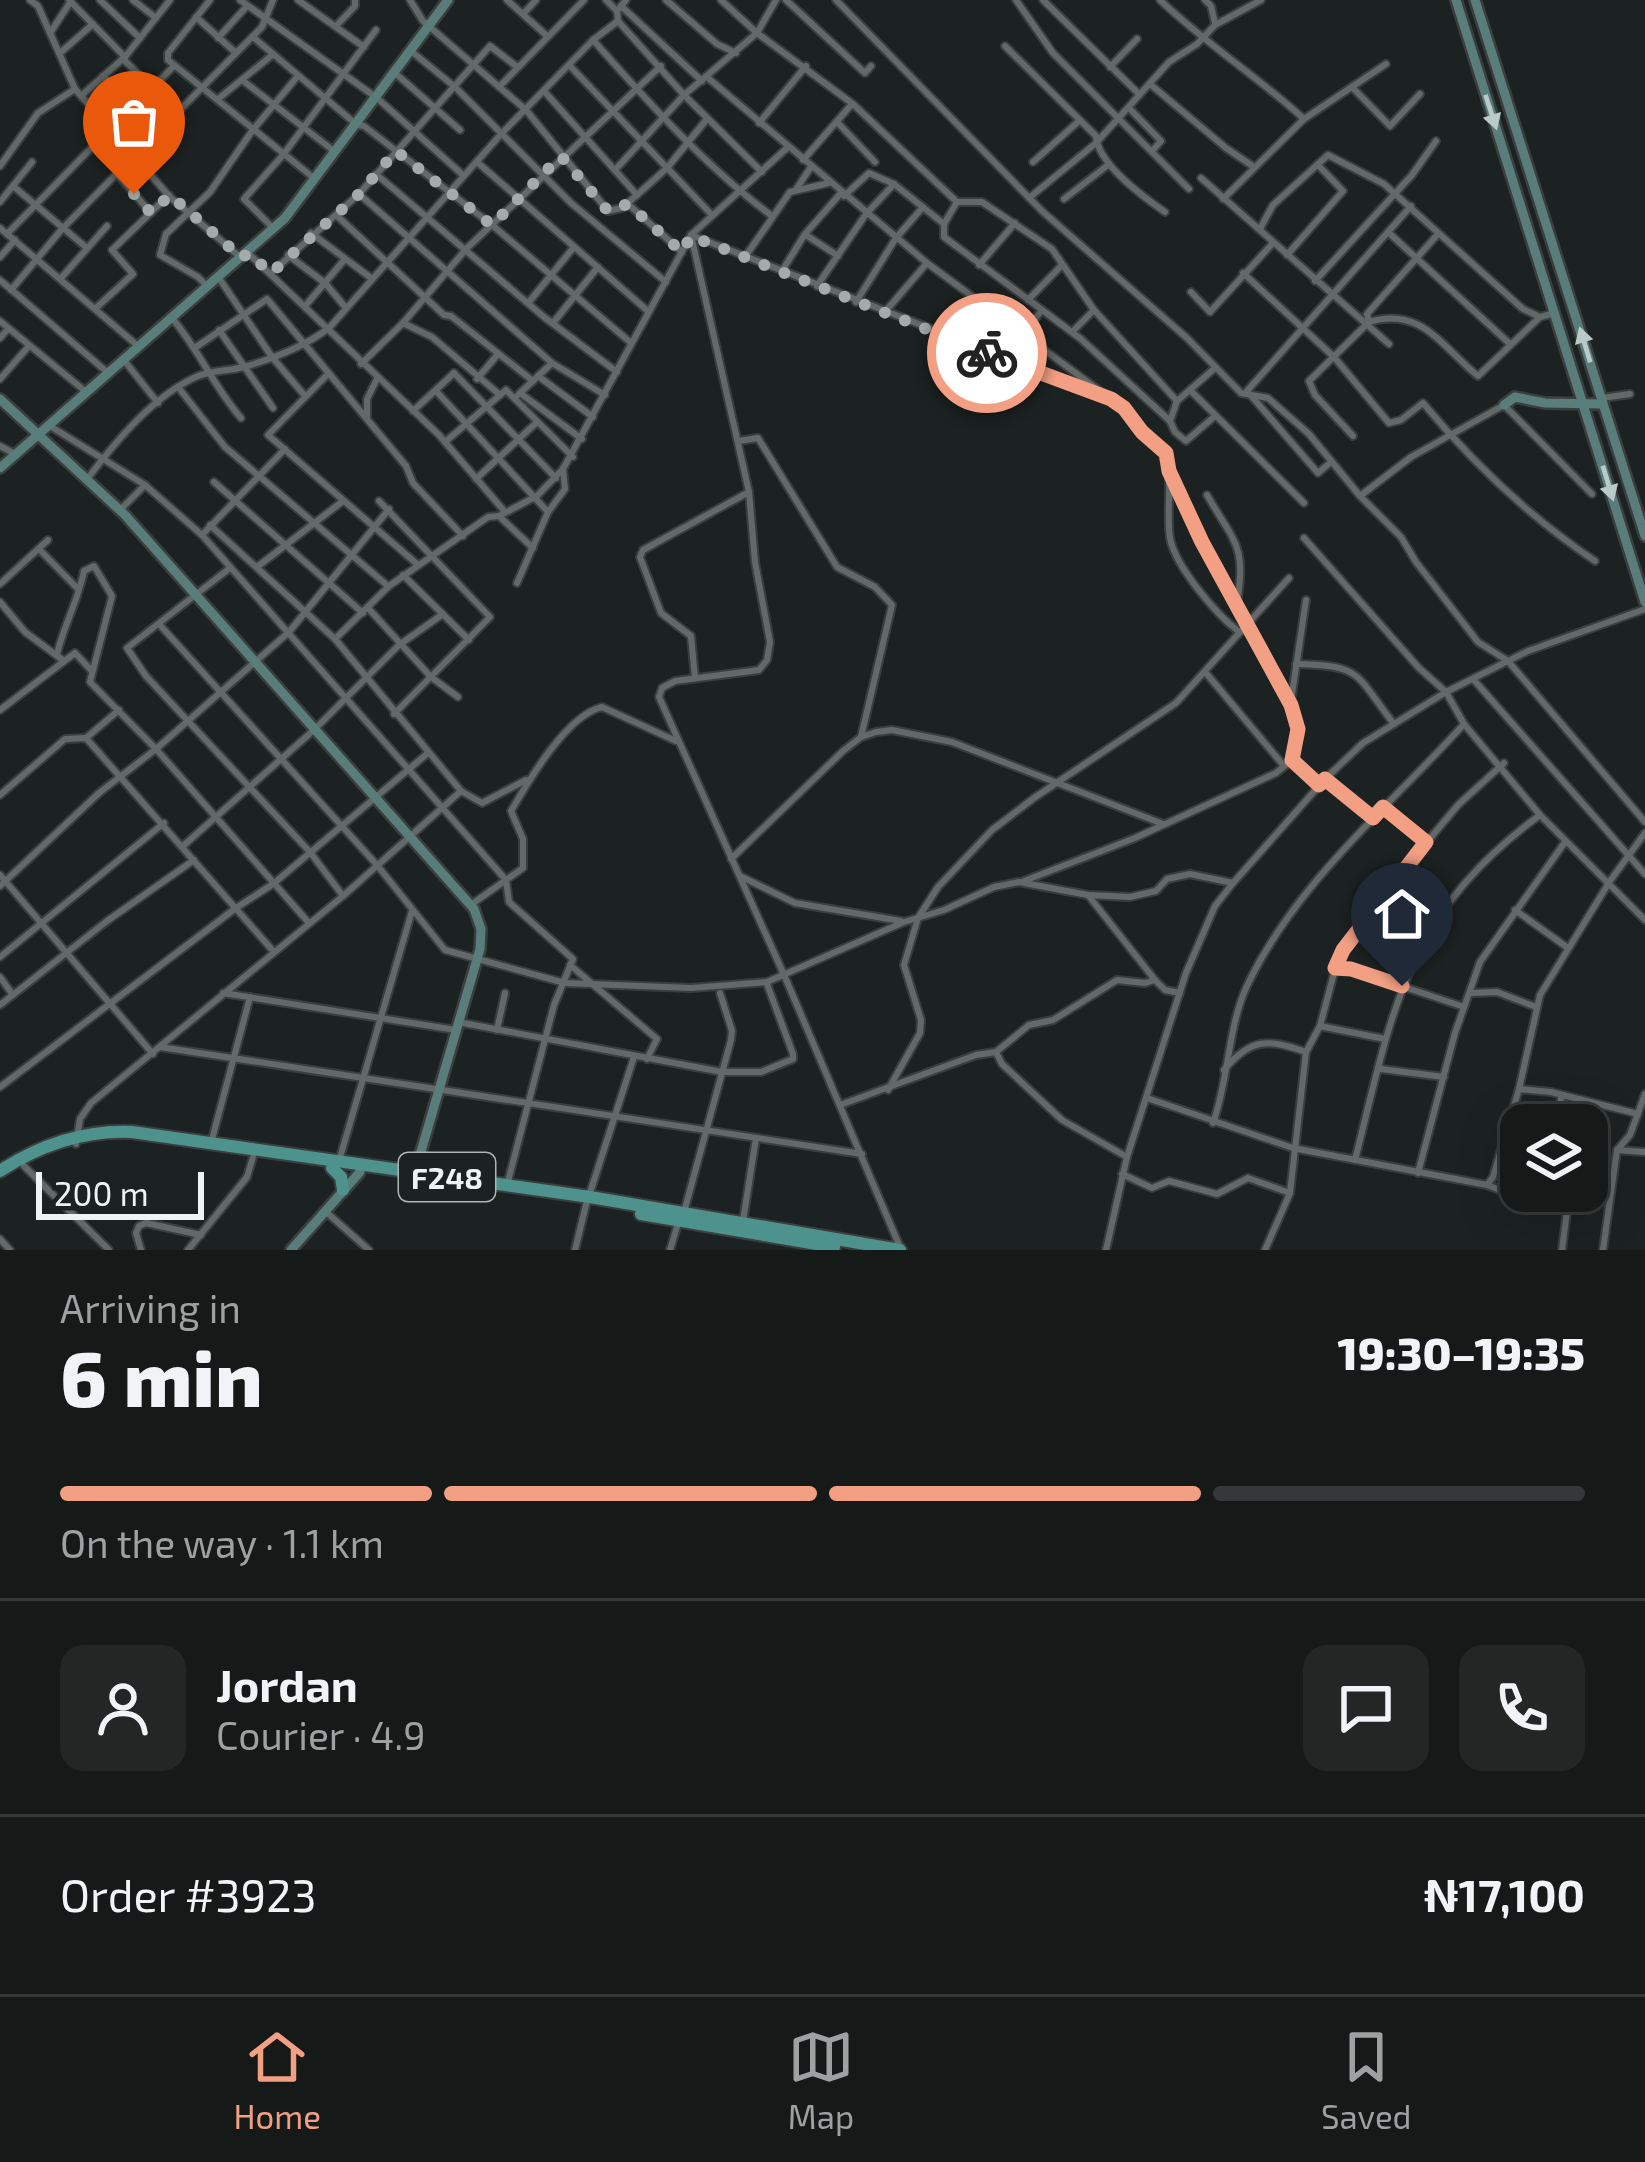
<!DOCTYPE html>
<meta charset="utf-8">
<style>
:root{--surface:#151a19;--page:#222726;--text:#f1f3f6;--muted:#9da1a2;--line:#343838;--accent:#f39f83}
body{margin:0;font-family:"Exo 2",sans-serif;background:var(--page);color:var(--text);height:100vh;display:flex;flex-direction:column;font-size:45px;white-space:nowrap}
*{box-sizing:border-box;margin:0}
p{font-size:39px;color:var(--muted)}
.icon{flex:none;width:66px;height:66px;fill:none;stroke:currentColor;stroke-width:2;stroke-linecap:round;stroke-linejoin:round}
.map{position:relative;height:1250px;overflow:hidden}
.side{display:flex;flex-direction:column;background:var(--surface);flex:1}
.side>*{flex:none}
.controls{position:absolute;left:1500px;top:1104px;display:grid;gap:24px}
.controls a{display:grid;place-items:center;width:108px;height:108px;border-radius:24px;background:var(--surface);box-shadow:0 12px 48px #0002,0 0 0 3px var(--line);font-size:60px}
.scale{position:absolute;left:36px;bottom:30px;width:168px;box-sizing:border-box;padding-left:12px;border:6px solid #eff3f3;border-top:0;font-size:33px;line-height:42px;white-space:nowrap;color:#eff3f3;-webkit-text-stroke:9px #1c2221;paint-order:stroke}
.pin{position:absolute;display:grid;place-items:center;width:102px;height:102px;color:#fff;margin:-123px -51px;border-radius:50% 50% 50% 0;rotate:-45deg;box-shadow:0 0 12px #0007}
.pin .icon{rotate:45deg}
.courier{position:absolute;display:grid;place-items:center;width:120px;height:120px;margin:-60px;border:9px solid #f39f83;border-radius:50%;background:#fff;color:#222;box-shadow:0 3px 15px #0007}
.head em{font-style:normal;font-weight:800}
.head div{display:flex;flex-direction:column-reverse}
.head{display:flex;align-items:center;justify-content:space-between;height:204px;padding:0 60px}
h1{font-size:78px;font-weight:800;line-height:90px}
.bar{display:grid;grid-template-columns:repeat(4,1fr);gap:18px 12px;align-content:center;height:144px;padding:0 60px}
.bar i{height:15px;border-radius:9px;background:var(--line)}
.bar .active{background:var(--accent)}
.bar p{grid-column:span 4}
.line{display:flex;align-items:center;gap:30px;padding:0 60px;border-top:3px solid var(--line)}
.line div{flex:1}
.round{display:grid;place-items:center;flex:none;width:126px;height:126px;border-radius:24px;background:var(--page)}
.tabs{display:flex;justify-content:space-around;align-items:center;height:168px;border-top:3px solid var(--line);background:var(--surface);font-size:33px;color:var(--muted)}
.tabs a{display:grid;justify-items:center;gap:6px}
.tabs .active{color:var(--accent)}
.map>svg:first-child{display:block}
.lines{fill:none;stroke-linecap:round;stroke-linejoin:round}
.stream{stroke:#00706b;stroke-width:3}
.street-casing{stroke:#3a3e3e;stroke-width:10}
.secondary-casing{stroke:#3a3e3e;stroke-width:14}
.primary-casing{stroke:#3a3e3e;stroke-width:16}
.street{stroke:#626968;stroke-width:6}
.secondary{stroke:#587d7b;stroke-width:9}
.primary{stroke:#4d928d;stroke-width:12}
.oneway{fill:#bacac9}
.done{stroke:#a5aaaa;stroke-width:12;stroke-dasharray:0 21.6}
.route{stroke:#f39f83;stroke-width:15}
.labels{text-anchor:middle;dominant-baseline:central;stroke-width:9;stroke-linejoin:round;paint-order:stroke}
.shield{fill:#1c2221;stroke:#b0b4b4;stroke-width:3}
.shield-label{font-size:30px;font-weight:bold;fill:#eff3f3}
</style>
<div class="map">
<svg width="1645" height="1250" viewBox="0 0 1645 1250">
<rect width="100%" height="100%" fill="#1c2221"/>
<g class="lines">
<path class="stream" d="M 333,1210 L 360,1180"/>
<defs>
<g id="street">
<path d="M 30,0 L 38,6 L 75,89"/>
<path d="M 69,0 L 125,57"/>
<path d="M 100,0 L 140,38"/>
<path d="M 133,0 L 156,18"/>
<path d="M 210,0 L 168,53 L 168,60 L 315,179"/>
<path d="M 240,0 L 377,98 L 463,175"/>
<path d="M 298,0 L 364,47"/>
<path d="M 410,0 L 423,21 L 526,110 L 608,211 L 622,208 L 637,195 L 544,91"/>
<path d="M 507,0 L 546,35"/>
<path d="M 606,0 L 617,11"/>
<path d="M 666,0 L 717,44 L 736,53"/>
<path d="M 721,0 L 757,33 L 853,104 L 957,202"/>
<path d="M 786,0 L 865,73 L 871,66"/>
<path d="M 836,0 L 1042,211 L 1187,338 L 1241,393 L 1268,398 L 1309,434 L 1360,496 L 1401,537 L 1416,562 L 1478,642 L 1508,661 L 1645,822"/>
<path d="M 1016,0 L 1053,53 L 1189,189"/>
<path d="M 1043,0 L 1139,94"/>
<path d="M 1160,0 C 1206,44 1258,77 1304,119"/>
<path d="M 1205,0 L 1211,6 L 1215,23"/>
<path d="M 621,6 L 702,81"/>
<path d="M 524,13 L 536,0"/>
<path d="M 196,17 L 236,53"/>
<path d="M 618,21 L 684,95 L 762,172"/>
<path d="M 337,25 L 355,6 L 355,0"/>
<path d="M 50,33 L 71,1"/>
<path d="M 253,37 L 357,125 L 364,126 L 492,225 L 630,342"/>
<path d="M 218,38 L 247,6"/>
<path d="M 593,40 C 648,102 706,167 772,216"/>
<path d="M 1005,46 L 1096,136 C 1098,164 1142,196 1165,212"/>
<path d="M 411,51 L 455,87 L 571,203 L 666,282"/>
<path d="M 60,53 L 93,24"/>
<path d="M 123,59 L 176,111"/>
<path d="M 570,66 L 712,215"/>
<path d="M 1110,67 L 1137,39"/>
<path d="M 395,73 L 460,130"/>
<path d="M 103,76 L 159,131"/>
<path d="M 708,78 L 927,263 L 1108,397"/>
<path d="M 242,80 L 334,151"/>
<path d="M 1150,84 L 1226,148 L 1254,167"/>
<path d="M 499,87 L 584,0"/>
<path d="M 1352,87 L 1390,126 L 1420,94"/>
<path d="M 81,96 L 125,57 L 170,0"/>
<path d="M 218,99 L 271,56"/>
<path d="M 1130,109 L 1161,141 L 1152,151"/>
<path d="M 837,122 L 875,162"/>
<path d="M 759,123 L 806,66"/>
<path d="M 110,131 L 174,66"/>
<path d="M 803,160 L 852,104"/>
<path d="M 477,162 L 649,312"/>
<path d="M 1033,162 L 1079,121"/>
<path d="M 0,166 L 38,113 L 75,89 L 170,197 L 239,256"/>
<path d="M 615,170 L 684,95 L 757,33 L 776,0"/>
<path d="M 376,174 L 544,317 L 617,372"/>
<path d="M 118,175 L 151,213"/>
<path d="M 1201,178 L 1389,344"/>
<path d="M 13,186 L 87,248"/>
<path d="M 797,188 L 811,167"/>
<path d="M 359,194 L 552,363"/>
<path d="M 637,195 L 667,168 L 707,119"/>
<path d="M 844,196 L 869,173 L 894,184 L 944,224"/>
<path d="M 1029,198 L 1096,143 L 1169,62 L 1197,44 L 1215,25 L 1261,0"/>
<path d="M 1064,199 L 1108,165"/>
<path d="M 1223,199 L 1304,119 L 1386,64"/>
<path d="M 0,202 L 32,162"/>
<path d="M 628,204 L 682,252"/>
<path d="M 336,215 L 444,315 L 451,316 L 533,381"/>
<path d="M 272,227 L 244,199 L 283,155 L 376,30"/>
<path d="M 1261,227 L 1273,205 L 1328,155 L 1384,184 L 1523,309 L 1540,317"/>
<path d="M 0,228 L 138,346"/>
<path d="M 1388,232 L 1509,343"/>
<path d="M 311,233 L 371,278"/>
<path d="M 7,234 L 109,130"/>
<path d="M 691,235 L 749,492 L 755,562 L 770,642 L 767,660 L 759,670 L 675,681 L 662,688 L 659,697 L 785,977 L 900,1247"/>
<path d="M 691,235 L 1111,399 L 1124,408 L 1142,432 L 1167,453 L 1169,471 L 1202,542 L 1291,705 L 1298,729 L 1292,760"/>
<path d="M 806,235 L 838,256"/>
<path d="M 248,253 L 439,435 L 505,512"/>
<path d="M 288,255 L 325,283 L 346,308"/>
<path d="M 1287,255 L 1343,191 L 1318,165"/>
<path d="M 0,257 L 15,240"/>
<path d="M 745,257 L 790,192 L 829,183"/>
<path d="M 979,265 L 1015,223"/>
<path d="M 782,271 L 805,234 L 841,193"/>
<path d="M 271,273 L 359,194 L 490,46 L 516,66"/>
<path d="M 1243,273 L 1334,357 L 1389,423 L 1401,420 L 1423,403 C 1473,463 1531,518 1595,561"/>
<path d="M 62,277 L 107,226"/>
<path d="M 219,278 L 272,357 L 305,396"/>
<path d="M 0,280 L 107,372"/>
<path d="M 1315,281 L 1412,175 L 1436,141"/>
<path d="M 817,286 L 866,214 L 894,184"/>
<path d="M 208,287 L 198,277 L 160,255 L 166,234 L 210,192 L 252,131 L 297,77"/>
<path d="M 11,290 L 62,229 L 262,27 L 273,0"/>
<path d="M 1191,292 L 1210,312 L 1273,243"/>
<path d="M 1028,300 L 1062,265"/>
<path d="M 529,302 L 574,247"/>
<path d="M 856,302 L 896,238 L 923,207"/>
<path d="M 306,305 L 345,259"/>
<path d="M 96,308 L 133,274 L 112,250 L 169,195"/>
<path d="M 884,313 L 927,263"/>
<path d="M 172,318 C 199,350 214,387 241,418"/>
<path d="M 0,321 L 85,391"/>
<path d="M 1369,322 C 1421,306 1441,346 1478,376 L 1540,317 L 1555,313"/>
<path d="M 403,323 L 432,337 L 500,395"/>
<path d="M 553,323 L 598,267"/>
<path d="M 219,330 L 273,408"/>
<path d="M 1072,332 L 1094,310"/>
<path d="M 1024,333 L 1042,310"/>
<path d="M 0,338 L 8,329"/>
<path d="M 196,347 L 267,299 L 406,466 L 413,483 L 463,536"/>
<path d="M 123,359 L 158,403"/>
<path d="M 361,364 L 403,323 L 467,248 L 661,66"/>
<path d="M 454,373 L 556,478"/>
<path d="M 327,375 L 268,435 L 417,564"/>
<path d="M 538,376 L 593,417"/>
<path d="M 0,379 L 29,346"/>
<path d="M 477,379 L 498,354"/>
<path d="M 178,387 L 225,447 L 388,586"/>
<path d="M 436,391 L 548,512"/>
<path d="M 1192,392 L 1304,503"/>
<path d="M 520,393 L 552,363 L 605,395"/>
<path d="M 518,395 L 520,393 L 582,439"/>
<path d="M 1602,398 L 1630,394"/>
<path d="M 1177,401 L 1094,310 L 1052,249 L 982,202 L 957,202 L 944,224 L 944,237 L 1081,339 L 1170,421 L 1175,432 L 1186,441 L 1215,416"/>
<path d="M 413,411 L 454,373"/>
<path d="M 367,418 L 367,399 L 377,379"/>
<path d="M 1170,421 L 1177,401 L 1215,368"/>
<path d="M 50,426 L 145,485 L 202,535 L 506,880 L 523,868 L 523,839 L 511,811 C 529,780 567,715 602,707 L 676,741"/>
<path d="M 1353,436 L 1315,395 L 1309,381 L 1369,322 L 1367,314 L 1438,234"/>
<path d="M 739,441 L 758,438 L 837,567 L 875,587 L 892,605 L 861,737"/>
<path d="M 445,442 L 506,390 L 573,457"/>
<path d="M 0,446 L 15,454"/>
<path d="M 1331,462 L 1318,473 L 1247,391 L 1411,206"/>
<path d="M 88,478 C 116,441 154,395 198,376 C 213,370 229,371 244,367 C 275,358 304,347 329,328 L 502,133 L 593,40 L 618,21 L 617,11 L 626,0"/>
<path d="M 476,479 L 537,422"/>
<path d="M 1169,479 C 1170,498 1167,519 1170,538 C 1175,566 1216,614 1238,631"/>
<path d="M 214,482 L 363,613"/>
<path d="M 1207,495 C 1234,542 1247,546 1237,602"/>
<path d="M 1360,496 L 1411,457 L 1504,405 L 1592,494"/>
<path d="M 379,501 L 490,617 L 394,714"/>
<path d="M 120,510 L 145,485"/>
<path d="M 500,517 L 533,548"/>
<path d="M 210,525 L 335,639 L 461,791 L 482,803 L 526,780"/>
<path d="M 202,535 L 285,449"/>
<path d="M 1304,538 L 1419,668 L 1446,692 L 1464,724 L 1540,815 L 1645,920"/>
<path d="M 39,549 L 78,589"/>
<path d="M 257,567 L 343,501"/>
<path d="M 230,568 L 127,648 L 146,676 L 310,852 L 343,896"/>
<path d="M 403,575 L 469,640"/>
<path d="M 517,583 L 548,512 L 565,489 L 563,469"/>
<path d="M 0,584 L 48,540"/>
<path d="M 0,602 L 25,632 L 64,661"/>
<path d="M 368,608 L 431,677 L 458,697"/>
<path d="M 159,624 L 377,865 L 445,950 L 565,983 L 691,988 L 767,982 L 904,922 L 944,910 L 994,887 L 1019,882 L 1088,895 L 1130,897 L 1156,891 L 1167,879 L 1190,874 L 1233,883"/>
<path d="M 335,639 L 389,586 L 488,517 L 499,516 L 537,496 L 563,469 L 691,235 L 787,148"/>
<path d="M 57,654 C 64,625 78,601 84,571 L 94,566 L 112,596 L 90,682 L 156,749 L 309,923"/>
<path d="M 1296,664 C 1363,665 1355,674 1394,724"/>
<path d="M 1206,673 L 1284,766"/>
<path d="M 695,678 L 691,636 L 661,613 L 640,557 L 643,550 L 749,492"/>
<path d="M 1473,679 L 1645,874"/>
<path d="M 1291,701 L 1306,600"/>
<path d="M 0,710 L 75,653 L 91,670"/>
<path d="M 86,738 L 119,710"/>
<path d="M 1325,779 L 1373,818"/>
<path d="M 0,795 L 65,739 L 86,738 L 274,952"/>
<path d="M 1383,807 L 1427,842"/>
<path d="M 183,846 L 315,729 L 399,645 L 443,614"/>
<path d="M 731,859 L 843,751 L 861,737 L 876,732 L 892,730 L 952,742 L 1163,824"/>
<path d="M 0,875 L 153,1054"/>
<path d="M 742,877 L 795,903 L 901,921"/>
<path d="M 1024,881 L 1135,838 L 1276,773 L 1292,760 L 1319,785"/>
<path d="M 0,886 L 99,793 L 156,749 L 289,632 L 389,509"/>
<path d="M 1088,895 L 1155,980 L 1165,990 L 1180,993"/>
<path d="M 472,904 L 506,880 L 509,902 L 573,959 L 554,1005 L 507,1185"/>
<path d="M 1515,910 L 1568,948"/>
<path d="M 0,957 L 164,823"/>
<path d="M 570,965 L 657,1039 L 647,1059"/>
<path d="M 1336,968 L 1351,969 L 1464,1007"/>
<path d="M 0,977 L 13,995"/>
<path d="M 223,993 L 456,1030"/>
<path d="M 1471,993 L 1497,992 L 1536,1007"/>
<path d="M 0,1005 L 107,921 L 194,860"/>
<path d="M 458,1022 L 722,1072 L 761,1072 L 793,1059 L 793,1054 L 767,984"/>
<path d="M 1320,1026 L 1385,1039"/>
<path d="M 497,1030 L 505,993"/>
<path d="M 160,1047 L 862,1154"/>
<path d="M 996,1052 L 1029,1025 L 1053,1020 L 1117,980 L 1145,983 L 1155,980"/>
<path d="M 1379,1065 L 1381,1069 L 1444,1077"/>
<path d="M 1224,1070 C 1251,1037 1269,1039 1306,1052"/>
<path d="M 0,1087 L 236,908 L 273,884 L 428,753"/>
<path d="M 1519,1089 L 1551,1092 L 1638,1114"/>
<path d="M 888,1090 L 920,1033 L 921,1020 L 904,965 L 918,918 L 938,887 L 992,830 L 1034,798 L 1176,703 L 1289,578"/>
<path d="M 1147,1098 L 1293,1148 L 1487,1185 L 1544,1207 L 1567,1211 L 1562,1250"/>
<path d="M 840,1105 L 976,1055 L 996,1052 L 1002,1064 L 1062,1120 L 1127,1157"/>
<path d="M 1213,1123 C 1228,1083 1228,1028 1246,988 C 1295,883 1388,808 1464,724"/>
<path d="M 1555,1125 L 1562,1095"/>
<path d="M 211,1143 L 250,997"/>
<path d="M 76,1144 L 80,1119 L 91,1103 L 343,896 L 461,791"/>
<path d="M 1617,1150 L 1645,1152"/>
<path d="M 1355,1160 C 1393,1009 1406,913 1540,815"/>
<path d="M 339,1161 L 412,911"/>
<path d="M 24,1166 L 109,1250"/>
<path d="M 1418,1173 L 1455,1033 L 1480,962 L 1565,842"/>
<path d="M 1122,1174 L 1152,1188 L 1169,1181 L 1217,1194 L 1248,1178 L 1290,1193"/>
<path d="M 1487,1185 L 1493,1177 L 1519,1089 L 1540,995 L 1610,881 L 1645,833"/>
<path d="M 325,1211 L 369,1250"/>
<path d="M 684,1212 L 731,1040 L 732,1031 L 720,993"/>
<path d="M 743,1221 L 756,1138"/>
<path d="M 0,1239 L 10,1250"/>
<path d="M 141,1250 L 136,1233 L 139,1226 L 146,1223 L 201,1235"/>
<path d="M 188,1250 L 247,1177 L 253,1157"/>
<path d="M 575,1250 L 586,1205 L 634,1057"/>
<path d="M 670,1250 L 679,1220"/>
<path d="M 1106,1250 L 1127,1157 L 1186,973 L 1215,906 L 1233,883 L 1325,779 L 1363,743 L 1446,692 L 1528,651 L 1645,609"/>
<path d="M 1265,1250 L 1290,1193 L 1306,1052 L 1320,1026 L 1337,962 L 1427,842 L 1458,805 L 1504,763"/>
<path d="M 1603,1250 L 1617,1150 L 1630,1135 L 1645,1094"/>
</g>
<g id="secondary">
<path d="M 1456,0 L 1645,602"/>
<path d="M 1475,0 L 1645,536"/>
<path d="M 0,399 L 125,515 L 474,909 L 481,929 L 480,949 L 415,1172"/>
<path d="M 1504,405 L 1515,397 L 1545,403 L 1603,404"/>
<path d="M 0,468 L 285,218 L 448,0"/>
<path d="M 291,1250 L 360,1172"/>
</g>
<g id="primary">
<path d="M 332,1168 L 341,1177 L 343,1190"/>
<path d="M 0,1171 C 40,1145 84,1130 132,1132 L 590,1197 L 900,1250"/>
<path d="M 641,1214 L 834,1247"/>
</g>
</defs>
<use href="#street" class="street-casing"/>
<use href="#secondary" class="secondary-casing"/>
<use href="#primary" class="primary-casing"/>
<use href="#street" class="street"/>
<use href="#secondary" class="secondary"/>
<use href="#primary" class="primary"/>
</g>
<defs><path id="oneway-solid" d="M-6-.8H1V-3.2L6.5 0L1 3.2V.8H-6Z" transform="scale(3)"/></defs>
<g class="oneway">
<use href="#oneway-solid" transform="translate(1491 112) rotate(72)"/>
<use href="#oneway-solid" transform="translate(1585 345) rotate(-107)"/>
<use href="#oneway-solid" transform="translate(1608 483) rotate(73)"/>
</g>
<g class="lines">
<path class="done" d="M 134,194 L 151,213 L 170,195 L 242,258 L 248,253 L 271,273 L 359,194 L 396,151 L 492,225 L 561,156 L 608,211 L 628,204 L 682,252 L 691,236 L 987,353"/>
<path class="route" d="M 987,353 L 1111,399 L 1124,408 L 1142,432 L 1166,453 L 1169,471 L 1202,542 L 1291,705 L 1298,729 L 1292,760 L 1319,785 L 1325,779 L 1373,818 L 1383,807 L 1426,842 L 1343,950 L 1335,968 L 1351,969 L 1402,986"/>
</g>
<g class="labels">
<rect class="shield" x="399" y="1153" width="96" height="48" rx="9"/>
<g class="shield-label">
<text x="447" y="1177">F248</text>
</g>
</g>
</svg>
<div class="controls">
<a><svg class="icon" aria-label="layers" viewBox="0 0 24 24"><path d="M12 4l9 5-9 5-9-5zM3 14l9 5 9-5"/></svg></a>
</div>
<div class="scale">200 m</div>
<div class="pin" style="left:134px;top:194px;background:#ea580c"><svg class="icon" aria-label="bag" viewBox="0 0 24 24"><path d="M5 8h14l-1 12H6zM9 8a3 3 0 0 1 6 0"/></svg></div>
<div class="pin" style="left:1402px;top:986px;background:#1f2937"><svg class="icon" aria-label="home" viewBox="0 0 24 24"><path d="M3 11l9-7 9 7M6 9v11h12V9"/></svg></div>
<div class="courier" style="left:987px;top:353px"><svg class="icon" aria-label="bike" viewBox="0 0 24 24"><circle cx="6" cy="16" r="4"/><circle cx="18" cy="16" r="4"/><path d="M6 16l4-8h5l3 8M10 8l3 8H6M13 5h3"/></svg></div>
</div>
<section class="side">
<div class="head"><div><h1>6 min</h1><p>Arriving in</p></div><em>19:30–19:35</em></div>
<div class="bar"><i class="active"></i><i class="active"></i><i class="active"></i><i></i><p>On the way · 1.1 km</p></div>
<div class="line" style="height:216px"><a class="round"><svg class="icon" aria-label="person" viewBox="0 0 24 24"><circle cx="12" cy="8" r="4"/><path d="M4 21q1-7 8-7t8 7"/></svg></a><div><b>Jordan</b><p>Courier · 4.9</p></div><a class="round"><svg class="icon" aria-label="chat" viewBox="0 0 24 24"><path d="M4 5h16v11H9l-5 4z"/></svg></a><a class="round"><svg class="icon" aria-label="phone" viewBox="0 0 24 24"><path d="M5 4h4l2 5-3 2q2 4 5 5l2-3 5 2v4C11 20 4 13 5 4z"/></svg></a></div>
<div class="line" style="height:156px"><div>Order #3923</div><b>₦17,100</b></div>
</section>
<nav class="tabs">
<a class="active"><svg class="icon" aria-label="home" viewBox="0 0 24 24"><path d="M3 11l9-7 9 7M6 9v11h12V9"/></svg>Home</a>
<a><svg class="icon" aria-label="map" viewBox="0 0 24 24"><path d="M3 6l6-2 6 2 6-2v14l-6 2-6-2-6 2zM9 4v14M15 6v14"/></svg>Map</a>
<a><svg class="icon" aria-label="saved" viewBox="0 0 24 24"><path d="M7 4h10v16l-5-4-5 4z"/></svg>Saved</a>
</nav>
